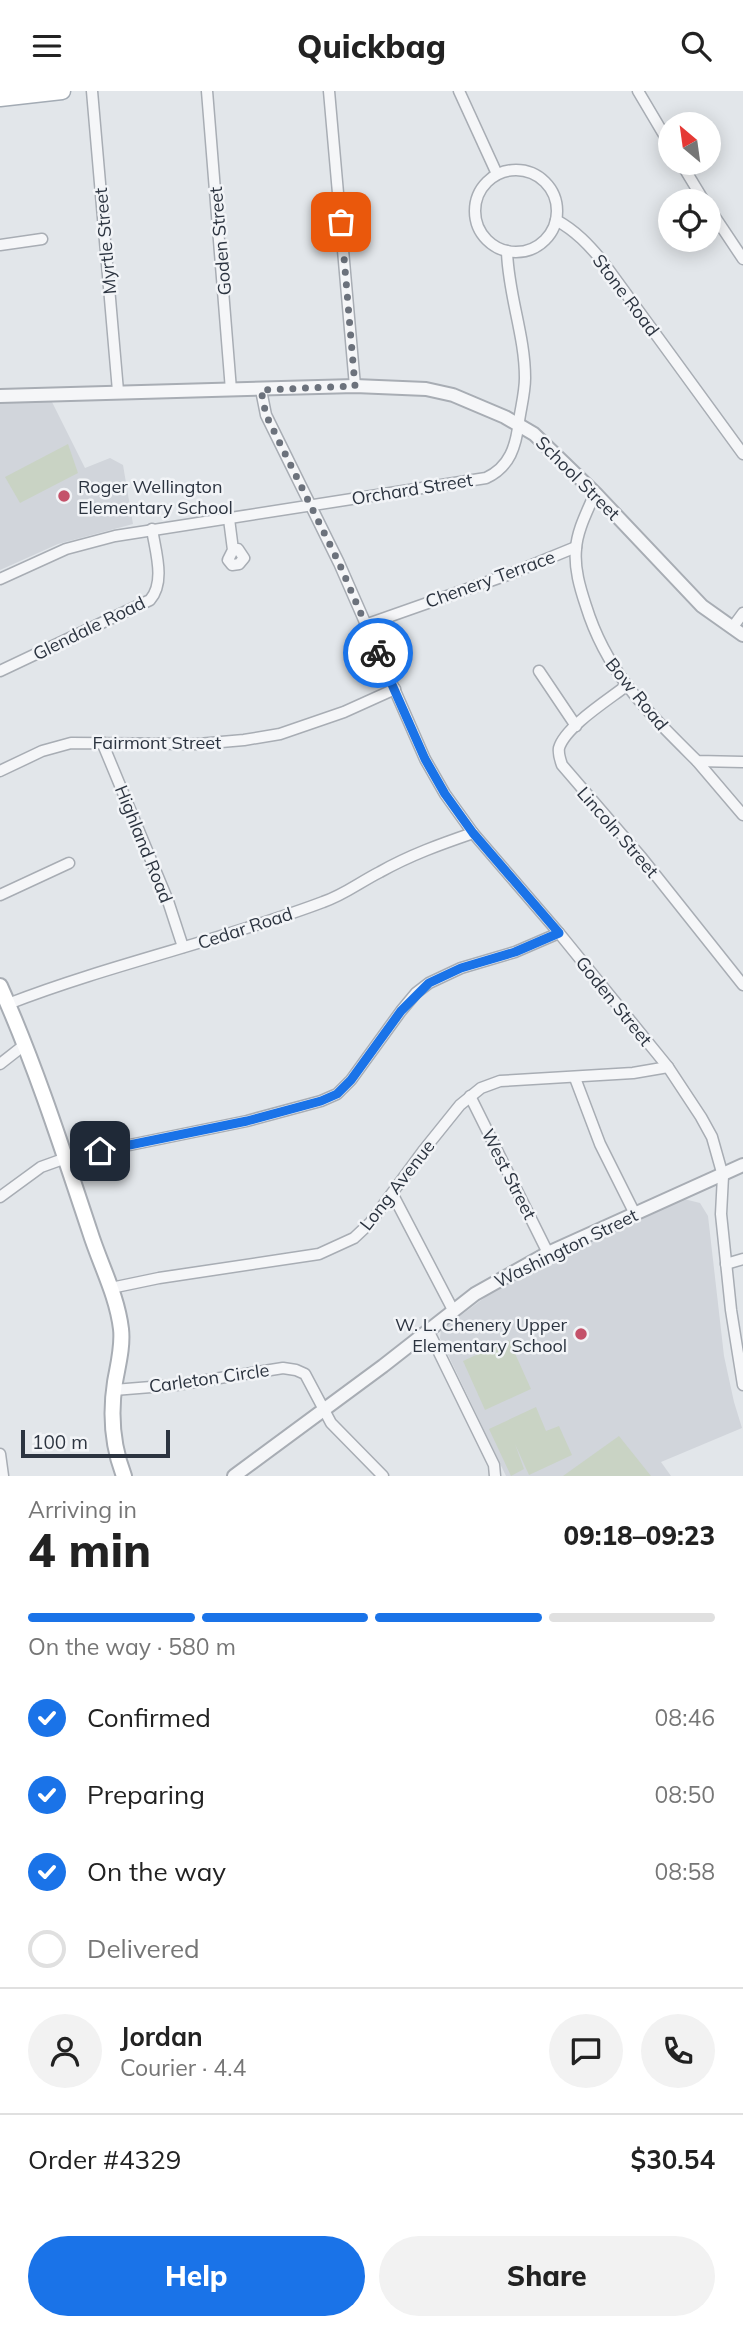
<!DOCTYPE html>
<meta charset="utf-8">
<style>
:root{--surface:#fff;--page:#f2f2f2;--text:#222;--muted:#767676;--line:#e0e0e0;--accent:#1a73e8}
body{margin:0;font-family:Mulish,sans-serif;background:var(--page);color:var(--text);height:100vh;display:flex;flex-direction:column;font-size:26px;white-space:nowrap}
*{box-sizing:border-box;margin:0}
p{font-size:23px;color:var(--muted)}
.icon{flex:none;width:38px;height:38px;fill:none;stroke:currentColor;stroke-width:2;stroke-linecap:round;stroke-linejoin:round}
.map{position:relative;height:1385px;overflow:hidden}
.sheet{display:flex;flex-direction:column;background:var(--surface);flex:1}
.sheet>*{flex:none}
.needle{width:46px;rotate:331deg}
.tools{position:absolute;left:658px;top:21px;display:grid;gap:14px}
.tools a{display:grid;place-items:center;width:63px;height:63px;border-radius:50%;background:var(--surface);box-shadow:0 4px 18px #0003;font-size:35px}
.scale{position:absolute;left:21px;bottom:18px;width:149px;box-sizing:border-box;padding-left:7px;border:4px solid #2c3440;border-top:0;font-size:19px;line-height:24px;white-space:nowrap;color:#2c3440;-webkit-text-stroke:5px #f2f4f7;paint-order:stroke}
.pin{position:absolute;display:grid;place-items:center;width:60px;height:60px;color:#fff;margin:-30px;border-radius:14px;box-shadow:0 4px 10px #0006}
.courier{position:absolute;display:grid;place-items:center;width:70px;height:70px;margin:-35px;border:5px solid #1a73e8;border-radius:50%;background:#fff;color:#222;box-shadow:0 2px 9px #0007}
.overview em{font-style:normal;font-weight:800}
.overview div{display:flex;flex-direction:column-reverse}
.overview{display:flex;align-items:center;justify-content:space-between;height:119px;padding:0 28px}
h1{font-size:46px;font-weight:800;line-height:52px}
.bar{display:grid;grid-template-columns:repeat(4,1fr);gap:10px 7px;align-content:center;height:84px;padding:0 28px}
.bar i{height:9px;border-radius:5px;background:var(--line)}
.bar .current{background:var(--accent)}
.bar p{grid-column:span 4}
.line{display:flex;align-items:center;gap:18px;padding:0 28px;border-top:2px solid var(--line)}
.line div{flex:1}
.round{display:grid;place-items:center;flex:none;width:74px;height:74px;border-radius:37px;background:var(--page)}
ol{padding:0 28px;list-style:none}
li{display:flex;align-items:center;gap:21px;height:77px}
li p{margin-inline-start:auto}
li .icon{padding:7px;border-radius:50%;background:var(--accent);color:#fff;stroke-width:4}
li:last-child{color:var(--muted)}
li i{width:38px;height:38px;border:4px solid var(--line);border-radius:50%}
.action{display:flex;gap:14px;margin-top:auto;padding:14px 28px}
.action a{flex:1;height:80px;border-radius:42px;background:var(--accent);color:#fff;font-size:28px;font-weight:800;line-height:80px;text-align:center}
.action a+a{background:var(--page);color:var(--text)}
header{display:flex;justify-content:space-between;align-items:center;height:91px;padding:0 28px;background:var(--surface);font-size:32px;font-weight:800}
.map>svg:first-child{display:block}
.built{fill:#d1d5db}
.green{fill:#c9d3c4}
.lines{fill:none;stroke-linecap:round;stroke-linejoin:round}
.minor-casing{stroke:#a8adb4;stroke-width:13}
.tertiary-casing{stroke:#a8adb4;stroke-width:16}
.secondary-casing{stroke:#a8adb4;stroke-width:18}
.primary-casing{stroke:#a3abb4;stroke-width:19}
.minor{stroke:#f5f6f8;stroke-width:10}
.tertiary{stroke:#f5f6f8;stroke-width:12}
.secondary{stroke:#fff;stroke-width:14}
.primary{stroke:#fff;stroke-width:16}
.done{stroke:#6c727c;stroke-width:7;stroke-dasharray:0 12.6}
.route{stroke:#1a73e8;stroke-width:9}
.poi-dot{fill:#c4526a;stroke:#f2f4f7;stroke-width:2.5}
.labels{text-anchor:middle;dominant-baseline:central;stroke-width:5;stroke-linejoin:round;paint-order:stroke}
.street-label{font-size:18px;fill:#2c3440;stroke:#f2f4f7}
.poi-label{font-size:18px;fill:#2c3440;stroke:#f2f4f7;text-anchor:start}
</style>
<header><svg class="icon" aria-label="menu" viewBox="0 0 24 24"><path d="M4 6h16M4 12h16M4 18h16"/></svg>Quickbag<svg class="icon" aria-label="search" viewBox="0 0 24 24"><circle cx="10" cy="10" r="6"/><path d="M15 15l6 6"/></svg></header>
<div class="map">
<svg width="743" height="1385" viewBox="0 0 743 1385">
<rect width="100%" height="100%" fill="#e2e6ea"/>
<g class="built">
<path d="M 24,309 L 51,309 L 85,377 L 110,367 L 123,374 L 133,433 L 58,453 L 0,479 L 0,312 Z"/>
<path d="M 684,1108 L 700,1112 L 708,1125 L 724,1265 L 734,1311 L 742,1337 L 661,1371 L 671,1385 L 506,1385 L 440,1247 L 441,1239 L 503,1193 L 526,1179 Z"/>
</g>
<g class="green">
<path d="M 68,353 L 78,382 L 20,412 L 5,386 Z"/>
<path d="M 509,1249 L 531,1298 L 485,1319 L 463,1270 Z"/>
<path d="M 536,1316 L 546,1340 L 559,1335 L 572,1364 L 529,1384 L 515,1353 L 524,1378 L 511,1385 L 489,1338 Z"/>
<path d="M 619,1345 L 651,1385 L 563,1385 Z"/>
</g>
<g class="lines">
<defs>
<g id="minor">
<path d="M 92,0 L 118,300"/>
<path d="M 207,0 L 231,299"/>
<path d="M 329,0 L 355,295"/>
<path d="M 459,0 L 497,83"/>
<path d="M 638,0 L 670,54"/>
<path d="M 681,72 L 704,110"/>
<circle cx="516" cy="120" r="41"/>
<path d="M 709,117 L 743,168"/>
<path d="M 556,129 C 576,140 589,154 603,171 L 743,363"/>
<path d="M 0,154 L 42,148"/>
<path d="M 261,299 L 266,324 L 339,472 L 425,668 L 445,703 L 473,742 L 559,842 L 668,976 L 701,1026 L 712,1046 L 723,1085 L 721,1123 L 731,1219 L 743,1294"/>
<path d="M 595,402 C 588,419 577,439 576,458 C 574,477 580,497 586,515 C 607,583 649,622 697,670 L 743,671"/>
<path d="M 229,428 L 233,459 L 228,469 L 232,474 L 239,473 L 244,467 L 238,458 L 233,459"/>
<path d="M 0,488 L 66,458 L 115,445 L 486,387 C 510,376 516,355 519,330 C 521,316 525,301 525,287 C 525,244 508,203 507,160"/>
<path d="M 365,534 L 510,483 L 576,456"/>
<path d="M 732,537 L 743,522"/>
<path d="M 0,580 L 150,509 C 166,491 155,459 152,438"/>
<path d="M 539,580 L 576,635"/>
<path d="M 626,595 C 608,609 565,636 559,657 C 558,663 560,668 562,674 L 642,767 L 743,894"/>
<path d="M 102,651 L 168,810 L 183,856"/>
<path d="M 697,670 L 743,724"/>
<path d="M 0,680 L 42,660 L 71,652 L 198,653 L 244,649 L 280,643 L 344,621 L 395,598"/>
<path d="M 0,804 L 69,772"/>
<path d="M 8,913 C 111,873 220,850 323,811 C 344,804 360,791 380,781 C 410,764 441,753 473,742"/>
<path d="M 0,973 L 23,955"/>
<path d="M 575,987 L 600,1053 L 635,1123"/>
<path d="M 470,1005 L 548,1162"/>
<path d="M 393,1104 L 453,1219"/>
<path d="M 0,1106 L 41,1076 L 66,1067 L 247,1030 L 321,1010 L 337,1003 L 351,989 L 401,920 L 416,902 L 429,892 L 461,877 L 515,861 L 559,842"/>
<path d="M 726,1173 L 743,1168"/>
<path d="M 111,1197 L 159,1187 L 319,1163 L 354,1147 L 370,1132 L 423,1060 L 460,1014 L 481,997 L 500,990 L 633,982 L 668,976"/>
<path d="M 428,1239 L 494,1374 L 495,1385"/>
<path d="M 114,1299 L 176,1294 L 283,1277 L 296,1279 L 305,1283 L 331,1332 L 383,1385"/>
<path d="M 0,1363 L 3,1385"/>
</g>
<g id="tertiary">
<path d="M 0,305 L 355,295 L 426,298 L 453,304 L 505,326 L 534,343 L 595,402 L 702,515 L 743,544"/>
<path d="M 234,1385 L 383,1275 L 475,1203 L 548,1162 L 743,1074"/>
</g>
<path id="secondary" d="M 0,895 C 35,973 63,1060 90,1141 C 100,1173 117,1204 121,1238 C 123,1255 118,1274 115,1291 C 110,1323 112,1354 124,1385"/>
<path id="primary" d="M 0,7 L 62,0"/>
</defs>
<use href="#minor" class="minor-casing"/>
<use href="#tertiary" class="tertiary-casing"/>
<use href="#secondary" class="secondary-casing"/>
<use href="#primary" class="primary-casing"/>
<use href="#minor" class="minor"/>
<use href="#tertiary" class="tertiary"/>
<use href="#secondary" class="secondary"/>
<use href="#primary" class="primary"/>
</g>
<g class="lines">
<path class="done" d="M 341,131 L 355,295 L 261,299 L 266,324 L 339,472 L 378,562"/>
<path class="route" d="M 100,1060 L 247,1030 L 321,1010 L 337,1003 L 351,989 L 401,920 L 429,892 L 461,877 L 515,861 L 559,842 L 473,742 L 445,703 L 425,668 L 378,562"/>
</g>
<g class="poi-dot">
<circle cx="64" cy="405" r="7"/>
<circle cx="581" cy="1243" r="7"/>
</g>
<g class="labels">
<g class="street-label">
<text transform="translate(105 150) rotate(-95)">Myrtle Street</text>
<text transform="translate(220 150) rotate(-95)">Goden Street</text>
<text transform="translate(626 204) rotate(53)">Stone Road</text>
<text transform="translate(578 387) rotate(45)">School Street</text>
<text transform="translate(412 398) rotate(-9)">Orchard Street</text>
<text transform="translate(490 488) rotate(-20)">Chenery Terrace</text>
<text transform="translate(89 537) rotate(-26)">Glendale Road</text>
<text transform="translate(637 603) rotate(51)">Bow Road</text>
<text x="157" y="651">Fairmont Street</text>
<text transform="translate(618 741) rotate(49)">Lincoln Street</text>
<text transform="translate(144 753) rotate(68)">Highland Road</text>
<text transform="translate(245 837) rotate(-18)">Cedar Road</text>
<text transform="translate(614 910) rotate(51)">Goden Street</text>
<text transform="translate(509 1083) rotate(63)">West Street</text>
<text transform="translate(397 1094) rotate(-52)">Long Avenue</text>
<text transform="translate(566 1157) rotate(-26)">Washington Street</text>
<text transform="translate(209 1287) rotate(-8)">Carleton Circle</text>
</g>
<g class="poi-label">
<text x="78" y="395">Roger Wellington<tspan x="78" dy="21">Elementary School</tspan></text>
<text x="567" y="1233" text-anchor="end">W. L. Chenery Upper<tspan x="567" dy="21">Elementary School</tspan></text>
</g>
</g>
</svg>
<div class="tools">
<a><svg class="needle" viewBox="-14 -14 28 28"><path d="M0-13l5 13h-10z" fill="#e53935"/><path d="M0 13l5-13h-10z" fill="#767676"/></svg></a>
<a><svg class="icon" aria-label="locate" viewBox="0 0 24 24"><circle cx="12" cy="12" r="6"/><path d="M12 2v4M12 18v4M2 12h4M18 12h4"/></svg></a>
</div>
<div class="scale">100 m</div>
<div class="pin" style="left:341px;top:131px;background:#ea580c"><svg class="icon" aria-label="bag" viewBox="0 0 24 24"><path d="M5 8h14l-1 12H6zM9 8a3 3 0 0 1 6 0"/></svg></div>
<div class="pin" style="left:100px;top:1060px;background:#1f2937"><svg class="icon" aria-label="home" viewBox="0 0 24 24"><path d="M3 11l9-7 9 7M6 9v11h12V9"/></svg></div>
<div class="courier" style="left:378px;top:562px"><svg class="icon" aria-label="bike" viewBox="0 0 24 24"><circle cx="6" cy="16" r="4"/><circle cx="18" cy="16" r="4"/><path d="M6 16l4-8h5l3 8M10 8l3 8H6M13 5h3"/></svg></div>
</div>
<section class="sheet">
<div class="overview"><div><h1>4 min</h1><p>Arriving in</p></div><em>09:18–09:23</em></div>
<div class="bar"><i class="current"></i><i class="current"></i><i class="current"></i><i></i><p>On the way · 580 m</p></div>
<ol>
<li><svg class="icon" aria-label="check" viewBox="0 0 24 24"><path d="M5 12l5 5 9-10"/></svg>Confirmed<p>08:46</p></li>
<li><svg class="icon" aria-label="check" viewBox="0 0 24 24"><path d="M5 12l5 5 9-10"/></svg>Preparing<p>08:50</p></li>
<li><svg class="icon" aria-label="check" viewBox="0 0 24 24"><path d="M5 12l5 5 9-10"/></svg>On the way<p>08:58</p></li>
<li><i></i>Delivered</li>
</ol>
<div class="line" style="height:126px"><a class="round"><svg class="icon" aria-label="person" viewBox="0 0 24 24"><circle cx="12" cy="8" r="4"/><path d="M4 21q1-7 8-7t8 7"/></svg></a><div><b>Jordan</b><p>Courier · 4.4</p></div><a class="round"><svg class="icon" aria-label="chat" viewBox="0 0 24 24"><path d="M4 5h16v11H9l-5 4z"/></svg></a><a class="round"><svg class="icon" aria-label="phone" viewBox="0 0 24 24"><path d="M5 4h4l2 5-3 2q2 4 5 5l2-3 5 2v4C11 20 4 13 5 4z"/></svg></a></div>
<div class="line" style="height:91px"><div>Order #4329</div><b>$30.54</b></div>
<div class="action"><a>Help</a><a>Share</a></div>
</section>
